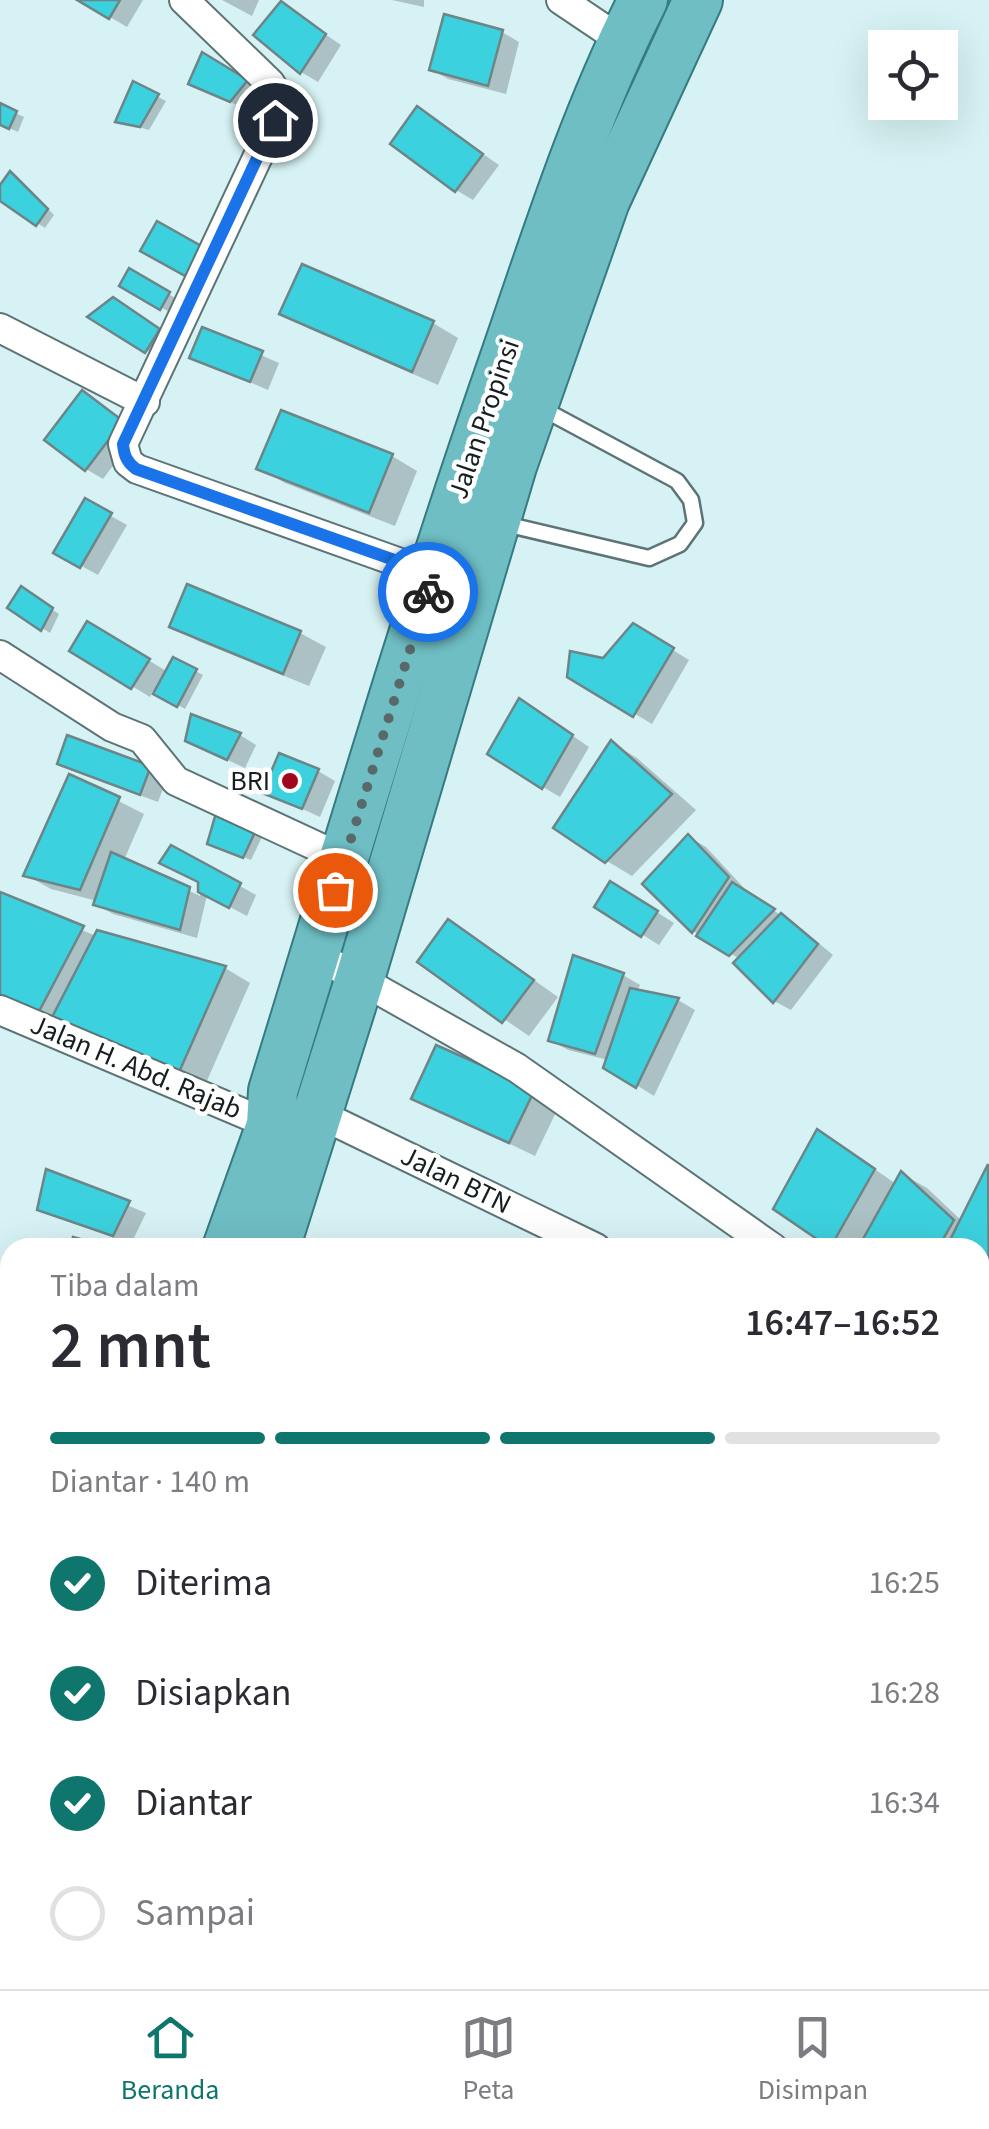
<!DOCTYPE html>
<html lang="id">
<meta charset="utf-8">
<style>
:root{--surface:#fff;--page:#f2f2f3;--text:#2b2b33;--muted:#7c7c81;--line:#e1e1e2;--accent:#0f766e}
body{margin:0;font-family:"Source Sans 3",sans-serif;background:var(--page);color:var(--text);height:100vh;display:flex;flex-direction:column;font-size:38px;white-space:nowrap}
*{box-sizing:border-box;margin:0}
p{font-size:32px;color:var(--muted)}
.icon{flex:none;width:55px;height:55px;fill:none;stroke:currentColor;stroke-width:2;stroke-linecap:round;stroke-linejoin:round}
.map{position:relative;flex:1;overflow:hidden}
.details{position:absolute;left:0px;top:1238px;width:990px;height:752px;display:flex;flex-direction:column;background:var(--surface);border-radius:30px 30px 0 0;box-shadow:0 10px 40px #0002}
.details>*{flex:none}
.fabs{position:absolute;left:868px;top:30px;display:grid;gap:20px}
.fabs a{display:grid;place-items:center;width:90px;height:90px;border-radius:0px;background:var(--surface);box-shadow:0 10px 40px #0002;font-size:50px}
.pin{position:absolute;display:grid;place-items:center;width:85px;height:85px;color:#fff;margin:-42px;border:5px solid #fff;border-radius:50%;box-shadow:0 2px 10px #0007}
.courier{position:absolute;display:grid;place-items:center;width:100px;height:100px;margin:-50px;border:8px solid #1a73e8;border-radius:50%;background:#fff;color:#222;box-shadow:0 2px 12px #0007}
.head em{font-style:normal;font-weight:600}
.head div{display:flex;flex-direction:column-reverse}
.head{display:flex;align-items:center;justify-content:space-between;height:170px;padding:0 50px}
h1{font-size:65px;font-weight:600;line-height:75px}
.bar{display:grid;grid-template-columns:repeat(4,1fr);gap:15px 10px;align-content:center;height:120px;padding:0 50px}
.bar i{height:12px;border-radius:8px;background:var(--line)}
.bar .current{background:var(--accent)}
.bar p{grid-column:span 4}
ol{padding:0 50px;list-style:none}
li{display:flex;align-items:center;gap:30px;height:110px}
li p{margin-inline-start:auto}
li .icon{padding:10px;border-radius:50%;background:var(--accent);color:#fff;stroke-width:4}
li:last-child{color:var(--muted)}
li i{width:55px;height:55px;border:5px solid var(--line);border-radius:50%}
.dock{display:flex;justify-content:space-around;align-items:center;height:140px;border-top:2px solid var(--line);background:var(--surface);font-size:28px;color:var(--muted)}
.dock a{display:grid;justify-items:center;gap:5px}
.dock .current{color:var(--accent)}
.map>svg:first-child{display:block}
.shadow{fill:#0003}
.building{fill:#3cd1de;stroke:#6d8587;stroke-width:2.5}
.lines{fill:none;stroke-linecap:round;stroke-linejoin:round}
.service-casing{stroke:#5c7476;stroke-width:19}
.minor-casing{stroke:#5c7476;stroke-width:32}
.trunk-casing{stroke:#377b82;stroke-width:52}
.service{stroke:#fff;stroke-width:14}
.minor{stroke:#fff;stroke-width:28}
.trunk{stroke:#6ebec4;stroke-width:48}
.done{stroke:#59696a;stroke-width:10;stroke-dasharray:0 18}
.route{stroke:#1a73e8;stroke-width:12}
.poi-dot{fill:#a2051e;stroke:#fff;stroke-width:4}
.labels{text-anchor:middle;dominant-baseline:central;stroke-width:9;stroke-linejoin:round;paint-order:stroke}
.street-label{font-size:28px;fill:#151f20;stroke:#fff}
.poi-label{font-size:28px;fill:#151f20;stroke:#fff;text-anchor:end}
</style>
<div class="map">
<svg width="989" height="1989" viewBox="0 0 989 1989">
<rect width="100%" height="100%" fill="#d7f2f4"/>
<g class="shadow">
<path d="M 81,0 L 143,0 L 127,27 Z"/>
<path d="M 222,0 L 259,0 L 252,16 Z"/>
<path d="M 392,0 L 424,0 L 424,7 Z"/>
<path d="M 281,4 L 341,45 L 318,82 L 301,72 L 257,34 Z"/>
<path d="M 445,18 L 502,32 L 519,42 L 506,94 L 448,79 L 431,69 Z"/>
<path d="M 203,55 L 263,91 L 248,110 L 208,92 Z"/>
<path d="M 134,85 L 166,101 L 149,130 L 118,121 Z"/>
<path d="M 0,106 L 24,117 L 18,132 L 0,124 Z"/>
<path d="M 418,109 L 499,165 L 473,200 L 456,190 Z"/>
<path d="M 18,179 L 54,215 L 45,228 L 0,198 L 0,189 Z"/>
<path d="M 303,267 L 433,323 L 458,338 L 438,385 L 308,328 L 283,313 Z"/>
<path d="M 130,272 L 177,299 L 169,312 L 123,285 Z"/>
<path d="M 130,310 L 175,340 L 163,360 L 91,317 Z"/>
<path d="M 204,330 L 279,363 L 268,390 L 192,357 Z"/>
<path d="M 82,393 L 138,432 L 103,479 L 86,469 Z"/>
<path d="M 392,456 L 417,471 L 395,526 L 285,483 L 260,468 Z"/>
<path d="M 86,502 L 127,525 L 98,575 L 56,552 Z"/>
<path d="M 189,587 L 300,633 L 326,647 L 309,686 L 198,641 L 172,626 Z"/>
<path d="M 29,594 L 59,614 L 50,633 L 10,607 Z"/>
<path d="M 88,624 L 168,672 L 174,660 L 203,675 L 185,709 L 153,691 L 150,697 L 72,650 Z"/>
<path d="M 634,626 L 689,660 L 652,724 L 570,675 L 603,661 Z"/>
<path d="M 537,711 L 589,747 L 560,797 L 543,787 Z"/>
<path d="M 240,735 L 256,745 L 245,768 L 206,750 Z"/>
<path d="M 612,743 L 637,758 L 696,810 L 632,876 L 607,861 Z"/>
<path d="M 60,763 L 150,768 L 167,778 L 158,802 L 77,772 Z"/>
<path d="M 318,771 L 335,781 L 320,817 L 265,792 Z"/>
<path d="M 71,777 L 144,814 L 124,860 L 200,896 L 201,882 L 172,848 L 256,895 L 247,916 L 207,895 L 197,938 L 113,914 L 96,904 L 97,901 L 51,889 L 26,875 Z"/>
<path d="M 255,832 L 262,837 L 251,860 L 218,847 Z"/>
<path d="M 689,837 L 706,847 L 745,889 L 743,891 L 798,926 L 833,955 L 791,1010 L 774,1001 L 740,959 L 693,931 L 646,884 Z"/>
<path d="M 628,894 L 674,923 L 659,945 L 597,906 Z"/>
<path d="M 0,895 L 96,936 L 98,933 L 225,968 L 250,983 L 202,1092 L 0,997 Z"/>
<path d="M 473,937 L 558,997 L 529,1036 L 420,962 Z"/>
<path d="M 623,975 L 640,985 L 637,992 L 678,1000 L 695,1010 L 654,1096 L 606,1066 L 608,1060 L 568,1050 L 551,1040 Z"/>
<path d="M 437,1048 L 559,1106 L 535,1156 L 415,1098 Z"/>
<path d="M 843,1147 L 896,1184 L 902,1174 L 927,1188 L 962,1221 L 989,1168 L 989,1330 L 980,1324 L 980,1248 L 833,1248 L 776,1209 Z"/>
<path d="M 48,1172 L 146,1213 L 131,1244 L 58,1218 L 40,1209 Z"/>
<path d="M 980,1456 L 989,1460 L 989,1553 L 980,1548 Z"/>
<path d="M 0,1584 L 10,1590 L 10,1610 L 0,1607 Z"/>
<path d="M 980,1711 L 989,1714 L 989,1774 L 980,1771 Z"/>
<path d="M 0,1743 L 7,1748 L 0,1768 Z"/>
<path d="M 0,1841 L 6,1844 L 0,1859 Z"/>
<path d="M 226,1980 L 320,1980 L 317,1989 L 237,1989 Z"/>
<path d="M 720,1980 L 788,1980 L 784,1989 L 715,1989 Z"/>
</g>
<g class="building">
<path d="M 77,0 L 120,0 L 109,19 Z"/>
<path d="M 281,1 L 326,34 L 300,74 L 253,35 Z"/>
<path d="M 444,14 L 503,30 L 488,86 L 429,70 Z"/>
<path d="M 202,52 L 248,80 L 230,102 L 188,84 Z"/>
<path d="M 133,81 L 159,94 L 140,127 L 115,122 Z"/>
<path d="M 0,103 L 17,111 L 9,129 L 0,125 Z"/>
<path d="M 417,106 L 483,154 L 455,192 L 390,144 Z"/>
<path d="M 10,171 L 48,209 L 36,226 L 0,201 L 0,185 Z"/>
<path d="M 157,221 L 203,247 L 187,277 L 140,251 Z"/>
<path d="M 302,264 L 434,321 L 412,372 L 279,314 Z"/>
<path d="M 129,268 L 170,292 L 160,310 L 119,286 Z"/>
<path d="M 113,297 L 160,329 L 145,353 L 87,317 Z"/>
<path d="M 202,327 L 263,351 L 250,382 L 189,358 Z"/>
<path d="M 82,390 L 123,421 L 85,471 L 44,440 Z"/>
<path d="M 281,410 L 393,454 L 369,513 L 256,469 Z"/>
<path d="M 85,498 L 112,513 L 80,568 L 53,553 Z"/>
<path d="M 187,584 L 301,631 L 283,674 L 169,627 Z"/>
<path d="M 21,586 L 53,608 L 41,631 L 7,608 Z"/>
<path d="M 87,621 L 150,659 L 131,689 L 69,651 Z"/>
<path d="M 633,623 L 674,648 L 633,717 L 567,677 L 570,651 L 603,658 Z"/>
<path d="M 173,657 L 197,669 L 177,707 L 153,694 Z"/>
<path d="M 519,698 L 573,735 L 542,789 L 487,754 Z"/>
<path d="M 191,714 L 241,733 L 227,760 L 185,741 Z"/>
<path d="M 67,735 L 151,766 L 140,795 L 57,764 Z"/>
<path d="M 611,740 L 672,794 L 605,863 L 553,828 Z"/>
<path d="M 279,753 L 319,769 L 302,809 L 262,793 Z"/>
<path d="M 69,774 L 120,797 L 80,890 L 23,876 Z"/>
<path d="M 216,813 L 256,830 L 243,858 L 207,844 Z"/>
<path d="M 688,834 L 729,877 L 692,933 L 642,884 Z"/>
<path d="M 171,845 L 241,883 L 229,908 L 198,892 L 198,882 L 159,863 Z"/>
<path d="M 111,852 L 190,887 L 180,930 L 93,905 Z"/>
<path d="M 610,881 L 658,911 L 641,937 L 594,907 Z"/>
<path d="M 732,882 L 775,909 L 729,956 L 696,936 Z"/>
<path d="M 0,892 L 84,926 L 35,1019 L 0,999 Z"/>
<path d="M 781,913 L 818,944 L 773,1003 L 733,963 Z"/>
<path d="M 448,919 L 534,980 L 502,1023 L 417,962 Z"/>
<path d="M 97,930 L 226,966 L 176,1079 L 49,1023 Z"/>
<path d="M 573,955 L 624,973 L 595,1054 L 548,1041 Z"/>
<path d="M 630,988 L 679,998 L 636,1088 L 603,1068 Z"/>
<path d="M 436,1045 L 535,1089 L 509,1143 L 411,1099 Z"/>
<path d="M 817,1129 L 875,1169 L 830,1248 L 773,1209 Z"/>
<path d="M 988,1164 L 989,1299 L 980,1315 L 980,1248 L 946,1248 Z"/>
<path d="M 46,1169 L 130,1201 L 113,1236 L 37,1210 Z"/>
<path d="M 901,1171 L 954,1220 L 938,1248 L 858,1248 Z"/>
<path d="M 73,1237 L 103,1245 L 102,1248 L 70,1248 Z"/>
<path d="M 0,1324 L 10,1329 L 10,1398 L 0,1393 Z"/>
<path d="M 980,1453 L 989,1457 L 989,1493 L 980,1515 Z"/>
<path d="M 989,1511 L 989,1555 L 980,1551 L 980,1535 Z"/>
<path d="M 987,1588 L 989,1589 L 989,1638 L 980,1635 L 980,1602 Z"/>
<path d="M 980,1643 L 989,1648 L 989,1705 L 980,1702 Z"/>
<path d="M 980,1708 L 989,1712 L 980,1743 Z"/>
<path d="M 989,1732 L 989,1777 L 980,1771 L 980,1749 Z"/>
<path d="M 980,1827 L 989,1831 L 989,1938 L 980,1934 Z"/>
<path d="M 223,1980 L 300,1980 L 297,1989 L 237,1989 L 222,1983 Z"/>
<path d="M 367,1980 L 372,1980 L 396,1989 L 364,1989 Z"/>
<path d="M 717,1980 L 766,1980 L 762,1989 L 712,1989 Z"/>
</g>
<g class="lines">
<defs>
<path id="service" d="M 501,523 L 649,558 L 680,544 L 695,523 L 691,500 L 677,481 L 541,408"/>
<g id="minor">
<path d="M 184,0 L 270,83 C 279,96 279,105 275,120 L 123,444 L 128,462 L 137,469 L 434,575"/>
<path d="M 561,0 L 622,41"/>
<path d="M 0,328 L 145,402"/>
<path d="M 0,655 L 112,727 L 142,739 L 176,781 L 344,859"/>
<path d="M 315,954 L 517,1068 L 773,1248"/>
<path d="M 0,1010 L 271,1125"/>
<path d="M 315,1112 L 596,1248"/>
<path d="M 0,1302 L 10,1307"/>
<path d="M 980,1432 L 989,1436"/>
<path d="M 980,1586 L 987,1573"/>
<path d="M 980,1798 L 989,1802"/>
<path d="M 980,1962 L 989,1966"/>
<path d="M 148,1980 L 169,1989"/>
<path d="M 954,1989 L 960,1980"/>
</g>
<g id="trunk">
<path d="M 227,1248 L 271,1125 L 273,1091 C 345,857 414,621 494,389 C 540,258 580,124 643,0"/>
<path d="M 275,1248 L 360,978 L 512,466 L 605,201 L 698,0"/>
<path d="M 0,1987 L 10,1955"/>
<path d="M 42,1989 L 45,1980"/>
</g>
</defs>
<use href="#service" class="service-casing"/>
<use href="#minor" class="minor-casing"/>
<use href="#trunk" class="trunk-casing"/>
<use href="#service" class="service"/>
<use href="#minor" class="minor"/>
<use href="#trunk" class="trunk"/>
</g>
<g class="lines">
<path class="done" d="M 335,890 L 428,592"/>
<path class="route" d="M 275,120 L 123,444 C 124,456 127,462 136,469 L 434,574 L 428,592"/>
</g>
<circle class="poi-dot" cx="290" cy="781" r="10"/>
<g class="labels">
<g class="street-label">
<text transform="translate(484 419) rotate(-71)">Jalan Propinsi</text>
<text transform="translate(136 1067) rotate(23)">Jalan H. Abd. Rajab</text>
<text transform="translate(456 1180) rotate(26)">Jalan BTN</text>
</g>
<g class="poi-label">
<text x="270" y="781">BRI</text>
</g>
</g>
</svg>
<div class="fabs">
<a><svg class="icon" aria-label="locate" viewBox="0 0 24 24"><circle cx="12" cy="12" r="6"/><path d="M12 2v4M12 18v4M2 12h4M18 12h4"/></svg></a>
</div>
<div class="pin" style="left:335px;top:890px;background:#ea580c"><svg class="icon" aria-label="bag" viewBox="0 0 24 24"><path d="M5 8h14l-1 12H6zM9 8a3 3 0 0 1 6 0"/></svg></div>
<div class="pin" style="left:275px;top:120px;background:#1f2937"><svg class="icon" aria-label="home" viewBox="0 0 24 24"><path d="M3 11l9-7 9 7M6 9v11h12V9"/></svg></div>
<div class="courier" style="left:428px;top:592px"><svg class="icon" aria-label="bike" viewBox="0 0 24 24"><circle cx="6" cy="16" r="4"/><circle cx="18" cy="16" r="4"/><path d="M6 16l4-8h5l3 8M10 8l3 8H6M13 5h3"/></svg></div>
<section class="details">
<div class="head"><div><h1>2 mnt</h1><p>Tiba dalam</p></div><em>16:47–16:52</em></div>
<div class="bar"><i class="current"></i><i class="current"></i><i class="current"></i><i></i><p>Diantar · 140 m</p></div>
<ol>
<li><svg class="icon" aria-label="check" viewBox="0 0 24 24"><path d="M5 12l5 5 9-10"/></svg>Diterima<p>16:25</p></li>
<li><svg class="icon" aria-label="check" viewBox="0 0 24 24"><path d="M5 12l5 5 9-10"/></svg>Disiapkan<p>16:28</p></li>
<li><svg class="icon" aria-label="check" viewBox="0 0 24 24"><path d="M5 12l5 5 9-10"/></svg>Diantar<p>16:34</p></li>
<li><i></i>Sampai</li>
</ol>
</section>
</div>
<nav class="dock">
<a class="current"><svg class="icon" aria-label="home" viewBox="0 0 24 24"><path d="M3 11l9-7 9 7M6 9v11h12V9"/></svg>Beranda</a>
<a><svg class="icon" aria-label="map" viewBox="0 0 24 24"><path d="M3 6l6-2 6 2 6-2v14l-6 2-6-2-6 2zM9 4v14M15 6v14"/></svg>Peta</a>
<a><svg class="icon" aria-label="saved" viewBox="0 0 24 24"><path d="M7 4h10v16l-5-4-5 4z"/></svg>Disimpan</a>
</nav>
